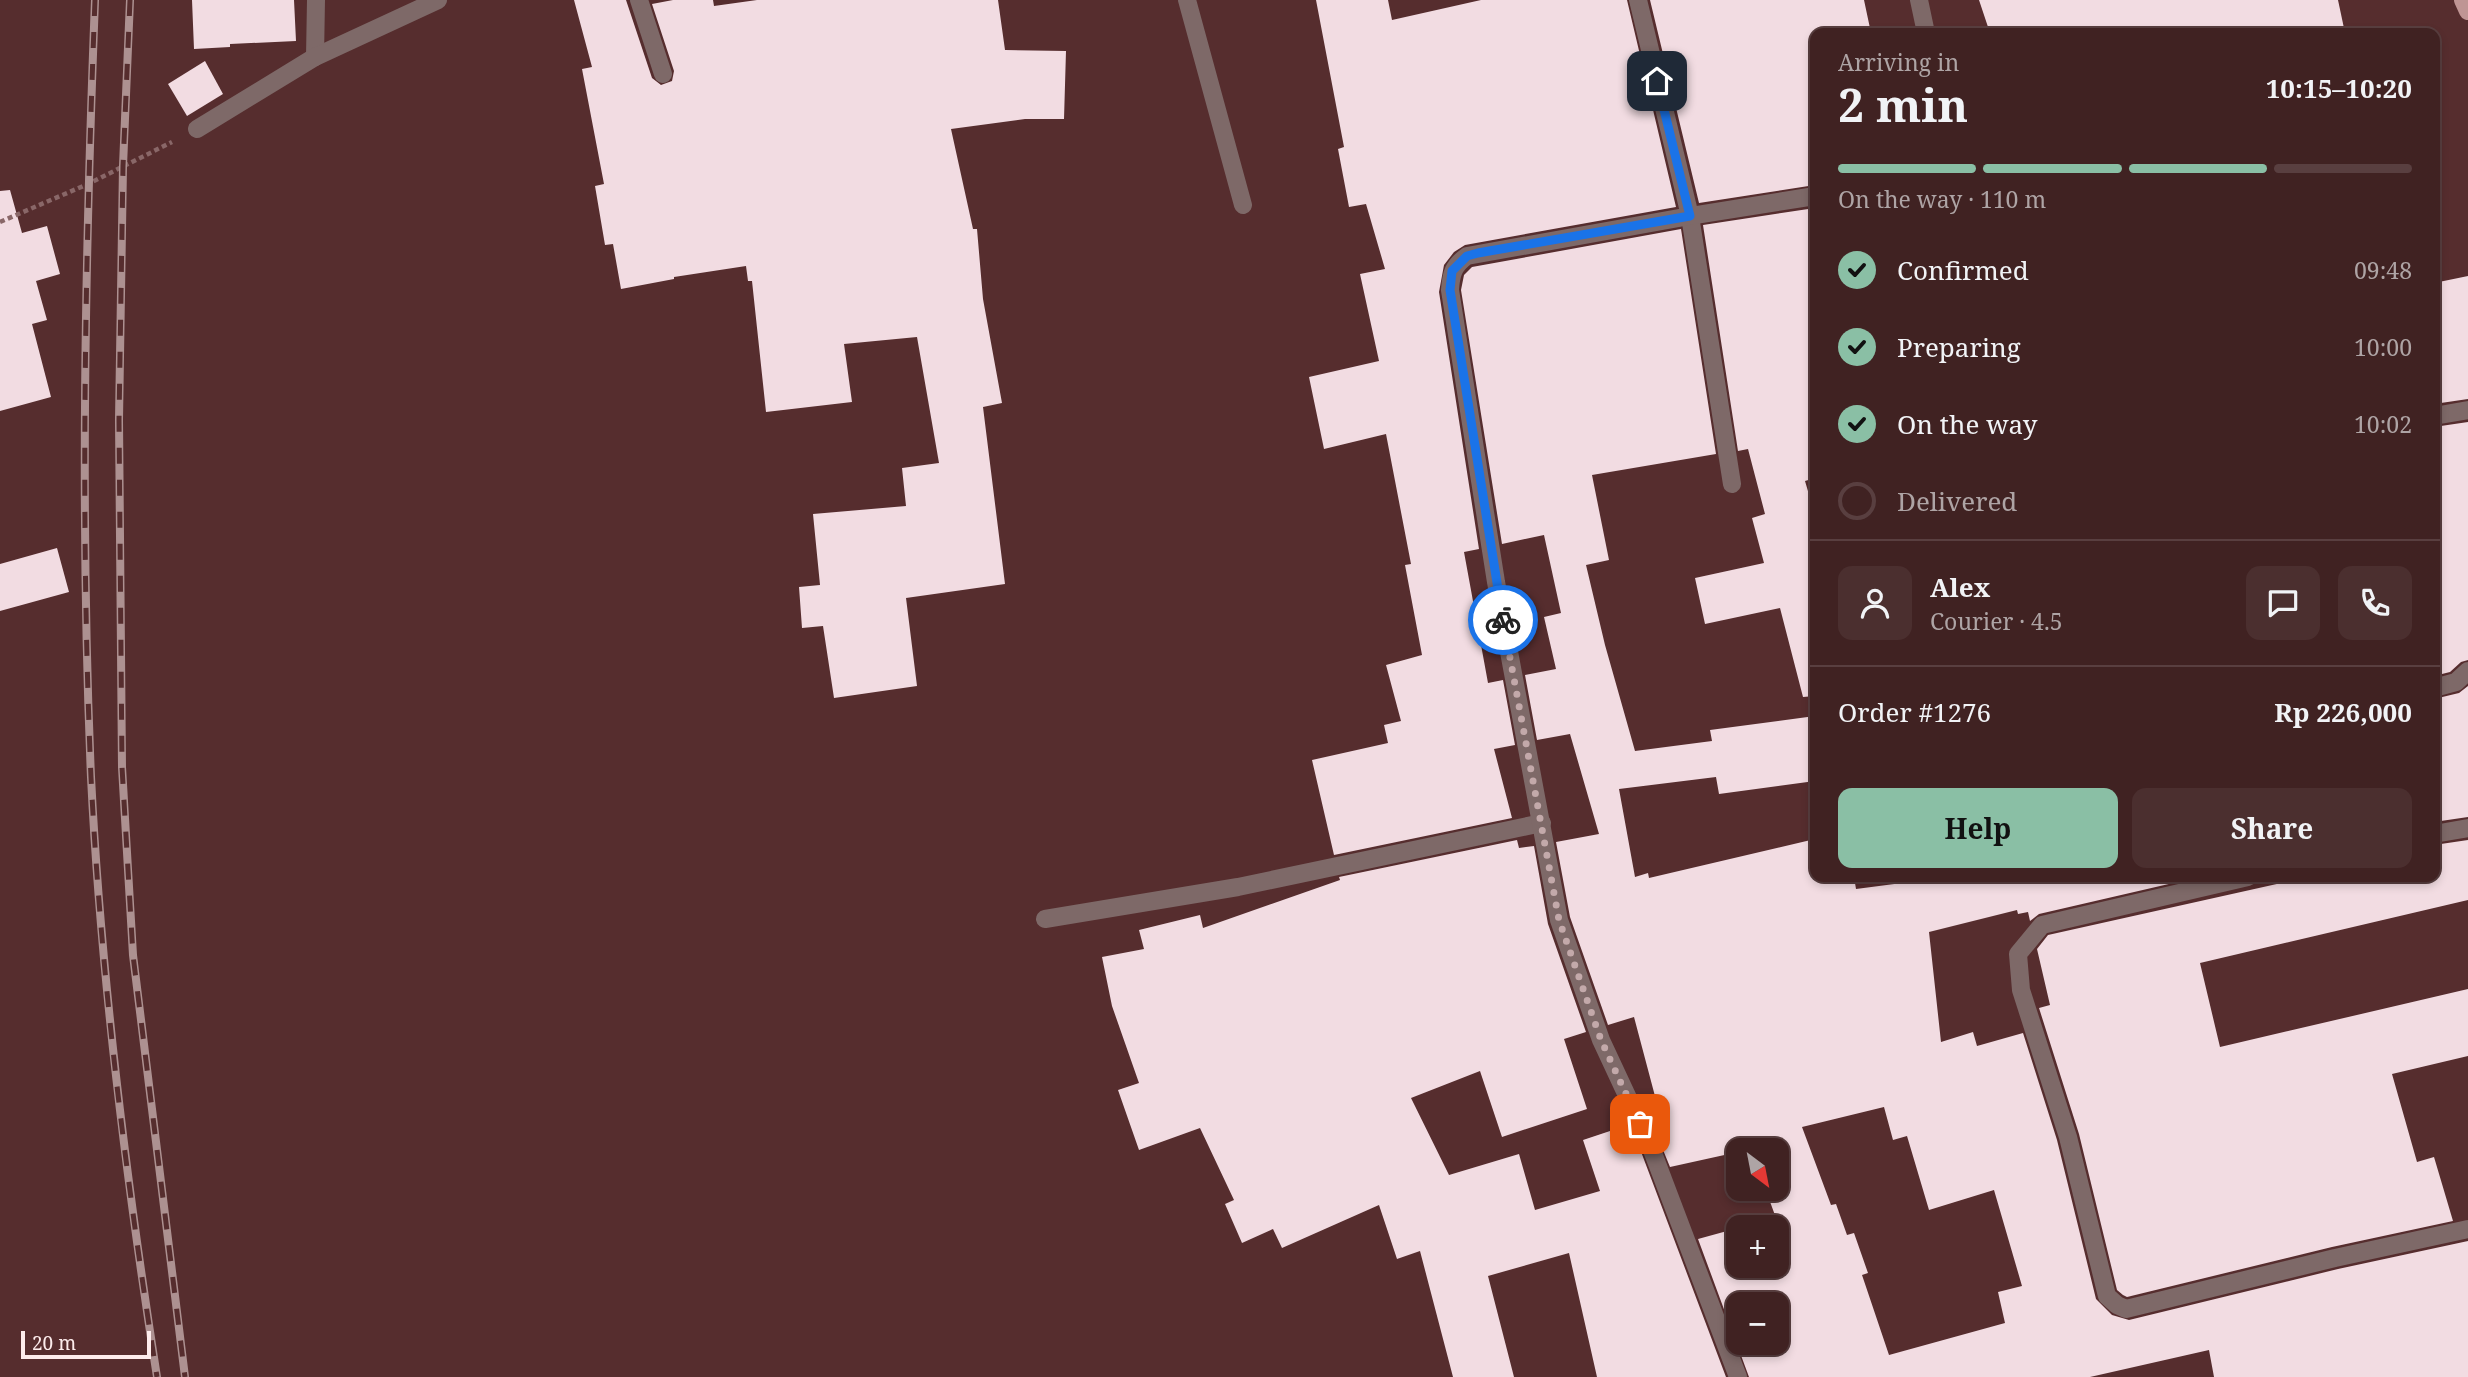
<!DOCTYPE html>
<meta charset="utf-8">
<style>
:root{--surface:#402222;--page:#4b2f2f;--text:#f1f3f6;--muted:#aea4a5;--line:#593f40;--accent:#8abfa5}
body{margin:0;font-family:"Noto Serif",serif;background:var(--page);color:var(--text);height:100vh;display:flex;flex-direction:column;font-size:26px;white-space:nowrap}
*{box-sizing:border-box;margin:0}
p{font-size:23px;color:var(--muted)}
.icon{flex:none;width:38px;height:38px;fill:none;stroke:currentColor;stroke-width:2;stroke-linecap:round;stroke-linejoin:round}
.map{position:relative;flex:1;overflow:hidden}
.drawer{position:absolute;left:1810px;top:28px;width:630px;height:854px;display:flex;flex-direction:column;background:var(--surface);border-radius:14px;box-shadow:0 4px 10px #0003,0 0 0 2px var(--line)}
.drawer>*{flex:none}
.needle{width:46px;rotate:148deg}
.buttons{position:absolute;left:1726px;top:1138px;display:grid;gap:14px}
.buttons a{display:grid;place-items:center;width:63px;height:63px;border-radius:14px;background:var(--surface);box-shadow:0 4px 10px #0003,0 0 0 2px var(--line);font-size:35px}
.scale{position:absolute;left:21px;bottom:18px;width:130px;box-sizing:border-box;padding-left:7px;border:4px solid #fdecec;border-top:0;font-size:19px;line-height:24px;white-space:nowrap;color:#fdecec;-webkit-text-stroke:5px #562d2e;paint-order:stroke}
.pin{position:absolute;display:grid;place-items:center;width:60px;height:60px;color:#fff;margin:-30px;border-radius:14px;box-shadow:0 4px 10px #0006}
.courier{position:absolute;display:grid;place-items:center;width:70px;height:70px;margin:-35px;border:5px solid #1a73e8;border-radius:50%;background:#fff;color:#222;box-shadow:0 2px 9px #0007}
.summary em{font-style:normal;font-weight:700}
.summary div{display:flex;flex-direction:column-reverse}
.summary{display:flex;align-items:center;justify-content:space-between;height:119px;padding:0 28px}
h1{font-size:46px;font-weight:700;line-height:52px}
.bar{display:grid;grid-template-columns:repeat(4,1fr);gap:10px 7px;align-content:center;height:84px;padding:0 28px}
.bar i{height:9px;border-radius:5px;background:var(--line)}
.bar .selected{background:var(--accent)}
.bar p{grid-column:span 4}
.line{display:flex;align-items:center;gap:18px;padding:0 28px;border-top:2px solid var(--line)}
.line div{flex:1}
.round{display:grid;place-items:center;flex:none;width:74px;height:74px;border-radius:14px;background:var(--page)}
ol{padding:0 28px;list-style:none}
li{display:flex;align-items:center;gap:21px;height:77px}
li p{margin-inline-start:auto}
li .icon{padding:7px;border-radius:50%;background:var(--accent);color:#111;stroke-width:4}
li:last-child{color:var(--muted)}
li i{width:38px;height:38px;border:4px solid var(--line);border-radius:50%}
.primary-button{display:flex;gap:14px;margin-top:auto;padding:14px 28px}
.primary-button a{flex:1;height:80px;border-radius:14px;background:var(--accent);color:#111;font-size:28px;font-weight:700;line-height:80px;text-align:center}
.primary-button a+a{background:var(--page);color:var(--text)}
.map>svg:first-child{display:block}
.building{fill:#f2dce2;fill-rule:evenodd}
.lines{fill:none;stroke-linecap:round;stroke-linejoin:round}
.path{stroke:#896768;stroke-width:4.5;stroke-dasharray:5 3.5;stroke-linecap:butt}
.minor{stroke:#7e6968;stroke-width:18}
.major{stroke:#bf9594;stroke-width:18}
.rail-casing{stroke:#ad9191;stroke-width:8}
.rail{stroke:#562d2e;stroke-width:5;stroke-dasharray:16;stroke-linecap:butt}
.done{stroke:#c3a9aa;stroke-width:7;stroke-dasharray:0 12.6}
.route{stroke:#1a73e8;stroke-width:9}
</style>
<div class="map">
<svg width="2468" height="1377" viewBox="0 0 2468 1377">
<rect width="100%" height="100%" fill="#562d2e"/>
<g class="building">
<path d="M 192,0 L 294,0 L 296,41 L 230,44 L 230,47 L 194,49 Z"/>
<path d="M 574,0 L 626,0 L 652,78 L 661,85 L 672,81 L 674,71 L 652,4 L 673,0 L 713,0 L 714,6 L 757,0 L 998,0 L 1005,50 L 1066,51 L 1064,119 L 1025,119 L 951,129 L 973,229 L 977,229 L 983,299 L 1002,403 L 983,407 L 1005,584 L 906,598 L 917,686 L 834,698 L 823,626 L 802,628 L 799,587 L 820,585 L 813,514 L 906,506 L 902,468 L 939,463 L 917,337 L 844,344 L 852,402 L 766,412 L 752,281 L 748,281 L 746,266 L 674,277 L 674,279 L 621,289 L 613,244 L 605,245 L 595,186 L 604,184 L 582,69 L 592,67 Z"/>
<path d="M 1316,0 L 1388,0 L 1392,20 L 1481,0 L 1627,0 L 1676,207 L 1465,245 L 1454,252 L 1444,265 L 1439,292 L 1479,549 L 1464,552 L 1488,683 L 1503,680 L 1515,745 L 1494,749 L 1512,818 L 1334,855 L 1312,760 L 1388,743 L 1384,725 L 1401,721 L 1386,665 L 1422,655 L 1405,565 L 1411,564 L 1386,434 L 1324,449 L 1309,377 L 1379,361 L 1360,274 L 1385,269 L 1366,204 L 1349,207 L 1338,149 L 1344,147 Z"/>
<path d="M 1650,0 L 1864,0 L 1871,33 L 1815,33 L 1815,185 L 1699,203 Z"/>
<path d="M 1979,0 L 2338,0 L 2345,33 L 1990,33 Z"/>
<path d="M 205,61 L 223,94 L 187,116 L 168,84 Z"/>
<path d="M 10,190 L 22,233 L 47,226 L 60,274 L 36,281 L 47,320 L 32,324 L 51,397 L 0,411 L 0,191 Z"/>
<path d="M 1815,208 L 1815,478 L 1805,481 L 1815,515 L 1815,696 L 1803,697 L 1780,608 L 1705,624 L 1695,578 L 1764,563 L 1752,518 L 1765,514 L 1748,449 L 1738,451 L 1703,225 Z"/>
<path d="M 1681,229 L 1716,454 L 1592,475 L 1609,560 L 1586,565 L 1605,645 L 1635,751 L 1712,741 L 1710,730 L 1815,716 L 1815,781 L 1719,794 L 1716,777 L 1619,789 L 1635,877 L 1648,873 L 1649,878 L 1815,839 L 1815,877 L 1854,877 L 1856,889 L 1948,877 L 2199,877 L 2039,914 L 2030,921 L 2028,912 L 2018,914 L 2017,910 L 1929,932 L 1941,1042 L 1973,1032 L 1977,1046 L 2023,1033 L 2057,1140 L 2096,1299 L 2112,1315 L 2129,1320 L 2338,1269 L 2468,1241 L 2468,1377 L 2214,1377 L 2209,1350 L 2090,1377 L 1749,1377 L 1698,1239 L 1738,1228 L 1738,1265 L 1776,1265 L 1776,1227 L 1744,1227 L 1776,1218 L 1765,1188 L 1776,1188 L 1776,1150 L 1738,1150 L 1738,1152 L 1670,1167 L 1650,1118 L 1660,1115 L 1634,1017 L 1608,1025 L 1570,917 L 1556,842 L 1599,834 L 1570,734 L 1537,740 L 1525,675 L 1556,669 L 1544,617 L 1561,613 L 1544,535 L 1502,544 L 1461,290 L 1464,275 L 1472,267 ZM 1884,1107 L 1893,1140 L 1907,1136 L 1929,1210 L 1994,1190 L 2022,1286 L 1998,1292 L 2005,1323 L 1889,1355 L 1862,1275 L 1868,1273 L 1854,1233 L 1847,1235 L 1836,1204 L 1831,1205 L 1802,1127 ZM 1738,1304 L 1776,1304 L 1776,1342 L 1738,1342 Z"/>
<path d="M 2468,276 L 2468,399 L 2434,404 L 2434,283 Z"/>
<path d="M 2468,422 L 2468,660 L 2461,662 L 2450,672 L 2434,676 L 2434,427 Z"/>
<path d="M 57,548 L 69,592 L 0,611 L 0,564 Z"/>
<path d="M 2468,686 L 2468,817 L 2434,822 L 2434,699 L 2459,693 Z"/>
<path d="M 1517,840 L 1519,848 L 1534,846 L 1548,924 L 1586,1032 L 1564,1039 L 1587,1109 L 1502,1137 L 1480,1071 L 1411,1098 L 1449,1175 L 1519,1154 L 1535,1210 L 1600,1191 L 1583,1140 L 1628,1125 L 1640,1149 L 1726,1377 L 1597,1377 L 1569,1253 L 1488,1276 L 1514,1377 L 1453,1377 L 1420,1251 L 1397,1259 L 1379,1205 L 1282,1248 L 1273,1229 L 1242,1243 L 1225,1204 L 1234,1200 L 1200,1128 L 1139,1150 L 1118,1090 L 1139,1083 L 1112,1006 L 1102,957 L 1144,949 L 1139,930 L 1200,915 L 1203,928 L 1340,880 L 1339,877 Z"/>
<path d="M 2468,840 L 2468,900 L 2200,963 L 2220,1047 L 2468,989 L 2468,1056 L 2392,1074 L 2417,1162 L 2434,1157 L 2453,1221 L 2332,1247 L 2127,1297 L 2123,1295 L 2117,1290 L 2079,1134 L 2039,1008 L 2050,1005 L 2037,949 L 2048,935 L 2308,877 L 2434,877 L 2434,845 Z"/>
</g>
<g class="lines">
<path class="path" d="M 0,222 L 88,184 L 172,142"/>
<g class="minor">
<path d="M 639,0 L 663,74"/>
<path d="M 1187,0 L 1243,205"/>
<path d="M 1638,0 L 1690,216 L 1732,484"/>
<path d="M 1919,0 L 1926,33"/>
<path d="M 315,57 L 316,0"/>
<path d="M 197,129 L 315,57 L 438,0"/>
<path d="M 2434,416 L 2468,410"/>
<path d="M 2434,688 L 2456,682 L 2468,671"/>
<path d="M 2434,834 L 2468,828"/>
<path d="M 2248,877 L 2042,925 L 2018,954 L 2021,990 L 2068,1137 L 2107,1296 L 2117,1305 L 2126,1309 L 2335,1258 L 2468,1229"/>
<path d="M 1045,919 L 1238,887 L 1542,823"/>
<path d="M 1738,1377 L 1650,1145 L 1601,1040 L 1559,920 L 1496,582 L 1450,290 C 1451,274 1453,266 1467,256 L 1690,216 L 1815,196"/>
</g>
<path class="major" d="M 2463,0 L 2468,11"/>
<defs>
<g id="rail">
<path d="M 95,0 C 85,259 80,518 91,777 C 101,978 126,1179 157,1377"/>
<path d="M 130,0 L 123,166 L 119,420 L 122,767 L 133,955 L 185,1377"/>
</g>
</defs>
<use href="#rail" class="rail-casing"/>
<use href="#rail" class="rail"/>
</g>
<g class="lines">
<path class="done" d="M 1503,620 L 1559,920 L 1601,1040 L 1640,1124"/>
<path class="route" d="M 1503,620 L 1450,290 L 1452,271 L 1467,256 L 1478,253 L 1690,216 L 1657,81"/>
</g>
</svg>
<div class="buttons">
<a><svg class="needle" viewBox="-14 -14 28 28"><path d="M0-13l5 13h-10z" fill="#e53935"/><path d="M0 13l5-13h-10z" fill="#aea4a5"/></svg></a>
<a>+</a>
<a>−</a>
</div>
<div class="scale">20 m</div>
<div class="pin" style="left:1640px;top:1124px;background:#ea580c"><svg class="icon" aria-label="bag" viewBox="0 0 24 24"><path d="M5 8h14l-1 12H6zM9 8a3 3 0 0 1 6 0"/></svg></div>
<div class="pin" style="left:1657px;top:81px;background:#1f2937"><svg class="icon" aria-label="home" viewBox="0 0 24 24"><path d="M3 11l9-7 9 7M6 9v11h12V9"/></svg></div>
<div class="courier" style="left:1503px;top:620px"><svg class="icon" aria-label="bike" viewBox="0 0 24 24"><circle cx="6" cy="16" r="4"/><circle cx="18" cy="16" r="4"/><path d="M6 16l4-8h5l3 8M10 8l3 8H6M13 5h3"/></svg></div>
<section class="drawer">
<div class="summary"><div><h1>2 min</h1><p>Arriving in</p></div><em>10:15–10:20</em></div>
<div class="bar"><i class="selected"></i><i class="selected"></i><i class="selected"></i><i></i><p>On the way · 110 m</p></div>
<ol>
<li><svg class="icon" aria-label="check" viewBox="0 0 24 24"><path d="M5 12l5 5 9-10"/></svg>Confirmed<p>09:48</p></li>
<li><svg class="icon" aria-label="check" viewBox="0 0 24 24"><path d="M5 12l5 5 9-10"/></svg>Preparing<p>10:00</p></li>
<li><svg class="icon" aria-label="check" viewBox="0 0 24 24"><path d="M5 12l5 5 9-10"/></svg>On the way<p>10:02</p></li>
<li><i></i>Delivered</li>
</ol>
<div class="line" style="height:126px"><a class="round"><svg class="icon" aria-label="person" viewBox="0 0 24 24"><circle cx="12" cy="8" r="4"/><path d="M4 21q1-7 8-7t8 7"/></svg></a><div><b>Alex</b><p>Courier · 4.5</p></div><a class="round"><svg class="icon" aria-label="chat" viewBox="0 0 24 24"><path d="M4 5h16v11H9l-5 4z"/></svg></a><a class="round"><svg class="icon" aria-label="phone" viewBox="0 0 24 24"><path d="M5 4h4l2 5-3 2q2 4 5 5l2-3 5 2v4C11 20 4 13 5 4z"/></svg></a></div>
<div class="line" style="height:91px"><div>Order #1276</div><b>Rp 226,000</b></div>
<div class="primary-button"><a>Help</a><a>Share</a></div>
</section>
</div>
